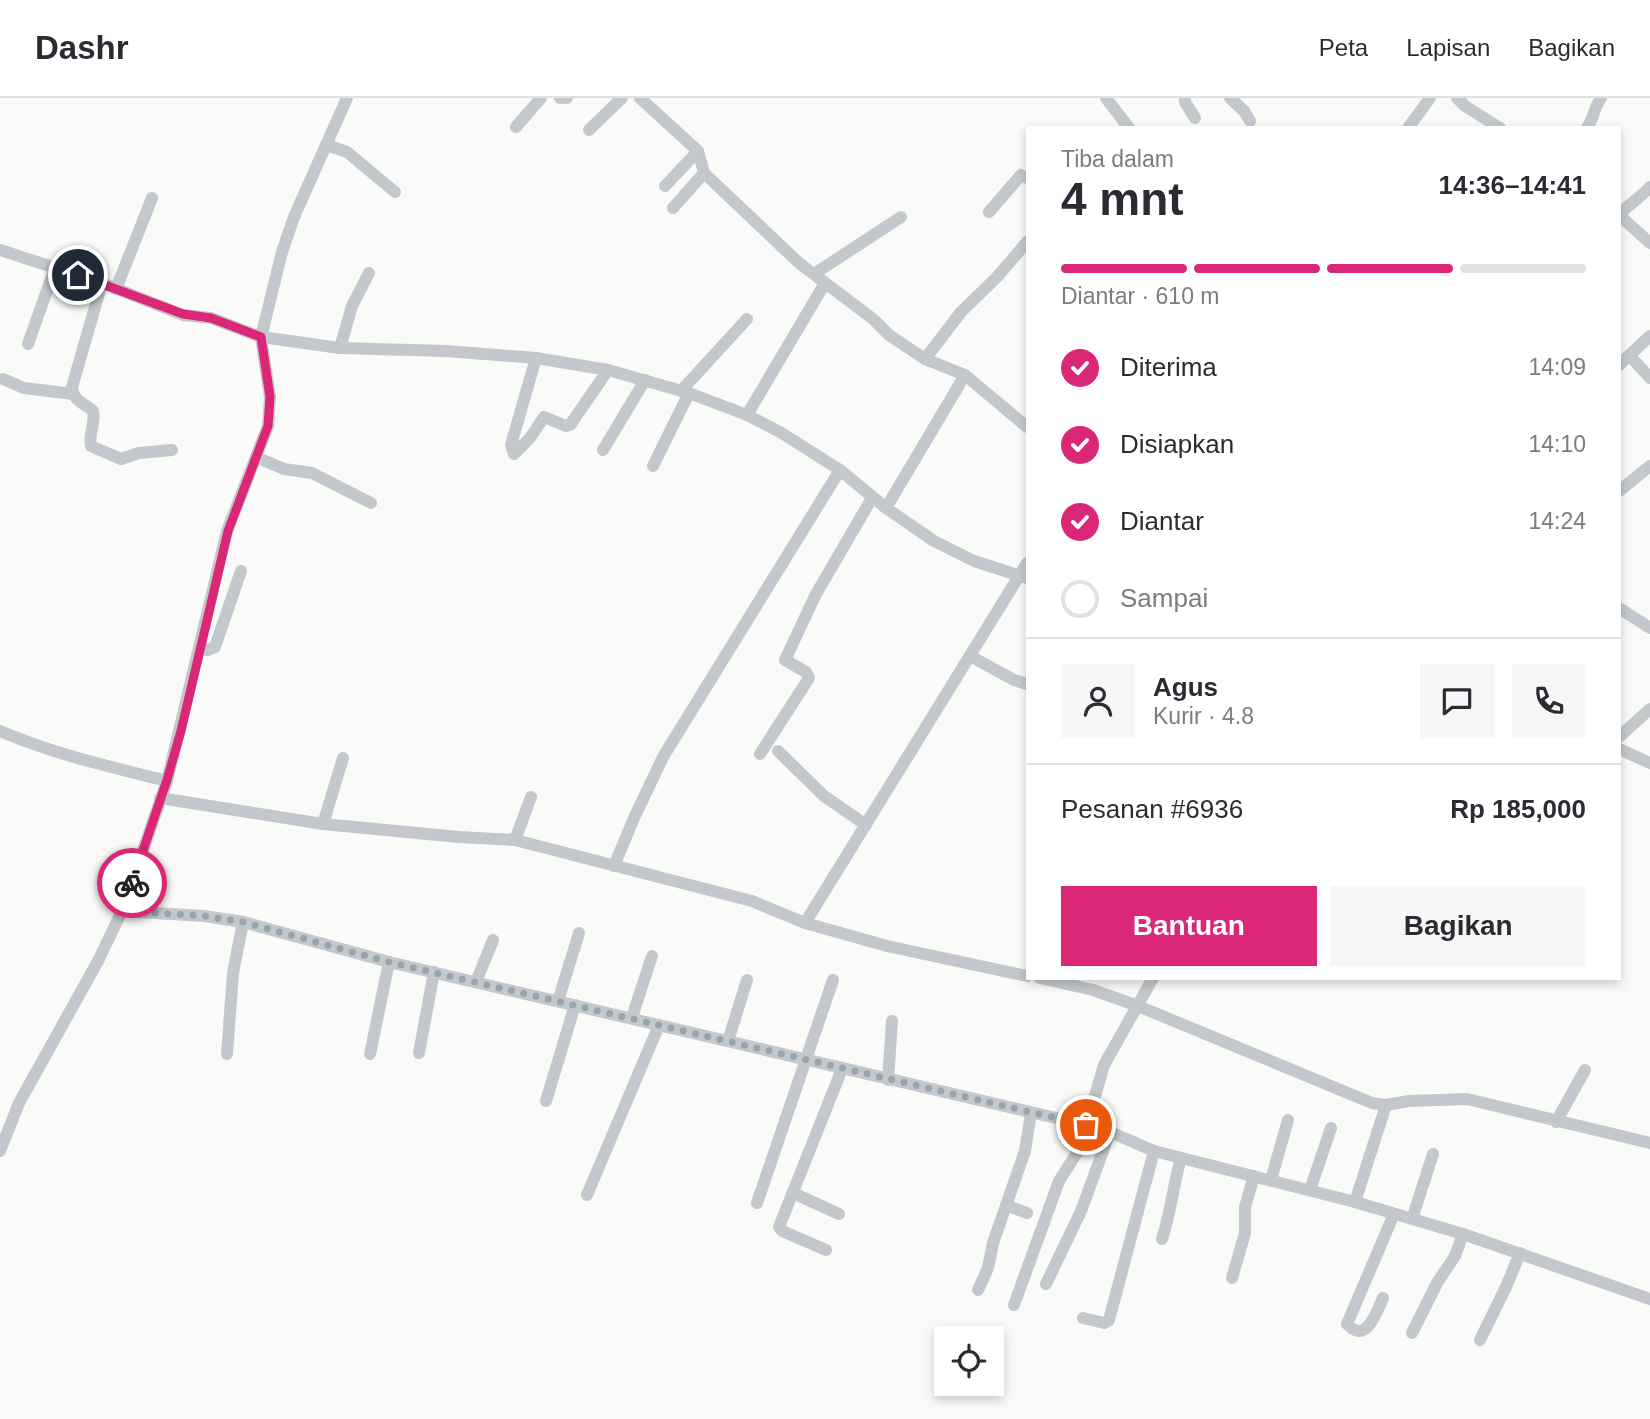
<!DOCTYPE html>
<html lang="id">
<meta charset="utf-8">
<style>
:root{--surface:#fff;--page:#f7f7f7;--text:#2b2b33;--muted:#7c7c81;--line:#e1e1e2;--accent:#db2777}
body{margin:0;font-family:Arial,sans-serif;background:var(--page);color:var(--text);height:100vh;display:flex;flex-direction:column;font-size:26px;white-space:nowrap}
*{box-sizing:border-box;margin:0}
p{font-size:23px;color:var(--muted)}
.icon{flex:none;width:38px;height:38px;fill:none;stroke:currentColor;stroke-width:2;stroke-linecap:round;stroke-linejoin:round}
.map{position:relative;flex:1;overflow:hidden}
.details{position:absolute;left:1026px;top:28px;width:595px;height:854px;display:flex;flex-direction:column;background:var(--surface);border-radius:0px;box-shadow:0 4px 10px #0003}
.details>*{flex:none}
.tools{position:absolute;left:934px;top:1228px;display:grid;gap:14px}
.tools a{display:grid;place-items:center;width:70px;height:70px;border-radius:0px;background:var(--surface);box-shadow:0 4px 10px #0003;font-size:35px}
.pin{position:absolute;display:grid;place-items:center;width:60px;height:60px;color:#fff;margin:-30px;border:4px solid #fff;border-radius:50%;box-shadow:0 2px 7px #0007}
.courier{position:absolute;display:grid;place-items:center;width:70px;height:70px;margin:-35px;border:5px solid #db2777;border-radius:50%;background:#fff;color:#222;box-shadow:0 2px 9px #0007}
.overview em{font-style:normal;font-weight:700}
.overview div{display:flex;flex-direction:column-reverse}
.overview{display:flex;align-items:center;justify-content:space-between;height:119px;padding:0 35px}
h1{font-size:46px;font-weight:700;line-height:52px}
.bar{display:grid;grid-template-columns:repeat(4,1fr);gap:10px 7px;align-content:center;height:84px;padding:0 35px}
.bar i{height:9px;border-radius:5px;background:var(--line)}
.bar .on{background:var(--accent)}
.bar p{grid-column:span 4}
.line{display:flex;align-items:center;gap:18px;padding:0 35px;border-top:2px solid var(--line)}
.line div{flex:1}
.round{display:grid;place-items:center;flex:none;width:74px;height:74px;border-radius:0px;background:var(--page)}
ol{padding:0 35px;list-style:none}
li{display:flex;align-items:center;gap:21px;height:77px}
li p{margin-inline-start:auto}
li .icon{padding:7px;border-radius:50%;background:var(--accent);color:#fff;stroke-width:4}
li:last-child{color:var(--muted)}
li i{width:38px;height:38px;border:4px solid var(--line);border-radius:50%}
.button{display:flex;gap:14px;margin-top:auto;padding:14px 35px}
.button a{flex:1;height:80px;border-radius:0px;background:var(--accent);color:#fff;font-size:28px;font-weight:700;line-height:80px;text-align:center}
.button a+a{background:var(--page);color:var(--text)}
header{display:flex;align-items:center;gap:42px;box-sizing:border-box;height:98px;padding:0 35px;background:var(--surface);border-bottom:2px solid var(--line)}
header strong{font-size:33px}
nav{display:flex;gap:38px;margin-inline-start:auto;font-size:24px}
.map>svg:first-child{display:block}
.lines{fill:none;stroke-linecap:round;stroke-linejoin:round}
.minor{stroke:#c3c8cc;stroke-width:12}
.done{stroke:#99a4ac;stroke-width:7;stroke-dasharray:0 12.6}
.route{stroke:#db2777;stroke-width:9}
</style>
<header>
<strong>Dashr</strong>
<nav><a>Peta</a><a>Lapisan</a><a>Bagikan</a></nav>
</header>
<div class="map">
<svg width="1650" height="1321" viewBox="0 0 1650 1321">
<rect width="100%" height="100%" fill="#fafaf8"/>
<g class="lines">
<g class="minor">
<path d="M 560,0 L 567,0"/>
<path d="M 640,0 L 698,53 L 704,75 L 799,165 L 873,221 L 889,237 L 925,261 L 965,277 L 1027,329"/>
<path d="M 1106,0 L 1129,30"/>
<path d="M 1185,0 L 1185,4 L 1195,20"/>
<path d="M 1230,0 L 1244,13 L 1250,23"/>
<path d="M 1457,0 L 1465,8 L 1500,30"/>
<path d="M 516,29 L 541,0"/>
<path d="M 1408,30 L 1430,0"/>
<path d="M 1587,30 C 1594,20 1594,9 1601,0"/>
<path d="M 589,32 L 622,0"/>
<path d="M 326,47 L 347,54 L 395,94"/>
<path d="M 665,88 L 698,53"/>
<path d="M 673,110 L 704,75"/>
<path d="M 989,114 L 1021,77 L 1027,80"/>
<path d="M 1619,117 C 1629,106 1640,100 1650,89"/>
<path d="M 1619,117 L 1650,145"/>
<path d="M 0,152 L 102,185 L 183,217 L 211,220 L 261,239 L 340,250 L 446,253 L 536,260 L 608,272 L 689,295 L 747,317 L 780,334 L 840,372 L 886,410 L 934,443 L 974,463 L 1027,480"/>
<path d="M 814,176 L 901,119"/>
<path d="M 102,185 L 72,289 C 73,303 84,305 93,313 C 96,325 88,336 91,348 L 121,361 L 139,355 L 172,352"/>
<path d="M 116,191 L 152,100"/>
<path d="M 28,246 L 55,170"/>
<path d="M 340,250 L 352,208 L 369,175"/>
<path d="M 1630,258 L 1650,280"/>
<path d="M 536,260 L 511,347 L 514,356 L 530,340 L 544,319 L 566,328 L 570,327 L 608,272"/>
<path d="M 925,261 L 961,214 L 997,179 L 1027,144"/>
<path d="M 1619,267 L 1650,238"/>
<path d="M 3,281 L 24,290 L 73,296"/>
<path d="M 681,293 L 747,221"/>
<path d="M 747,317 L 825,185"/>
<path d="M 603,352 L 645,282"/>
<path d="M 256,359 L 284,371 L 312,375 L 371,405"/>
<path d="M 653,368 L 689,295"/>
<path d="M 1619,393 L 1650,368"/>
<path d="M 886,410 L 965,277"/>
<path d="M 1619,510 L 1650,530"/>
<path d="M 199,551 L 208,552 L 215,549 L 241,473"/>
<path d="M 970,558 L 1014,582 L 1027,586"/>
<path d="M 0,633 C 53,656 111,669 167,683"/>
<path d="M 1619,639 L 1650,611"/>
<path d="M 1619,651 L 1650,665"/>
<path d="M 778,653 L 824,698 L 866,727"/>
<path d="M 760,656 L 809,580 L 806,574 L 785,562 L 816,496 L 872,400"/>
<path d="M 160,700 L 323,726 L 459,739 L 515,742 L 752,803 L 805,825 L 887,848 L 1027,878"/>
<path d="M 323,726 L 343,660"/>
<path d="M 515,742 L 531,699"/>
<path d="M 614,768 L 634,720 L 663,659 L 840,372"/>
<path d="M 122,813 L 204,818 L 243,824 L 389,864 L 1086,1027 L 1110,1034 L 1154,1053 L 1355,1104 L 1463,1136 L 1650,1201"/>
<path d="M 805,825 L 1027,465"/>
<path d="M 1040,880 L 1093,892 L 1138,908 L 1372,1005 L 1386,1007 L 1409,1003 L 1467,1001 L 1650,1045"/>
<path d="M 476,884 L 493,842"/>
<path d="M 558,903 L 579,835"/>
<path d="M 632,919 L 652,858"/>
<path d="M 728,943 L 747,882"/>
<path d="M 419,955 L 434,874"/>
<path d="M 227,956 L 233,875 L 243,824"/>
<path d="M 370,956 L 389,864"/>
<path d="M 888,982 L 892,923"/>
<path d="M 546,1003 L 575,907"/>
<path d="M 1556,1024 L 1585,972"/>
<path d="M 0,1053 L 19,1005 L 98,863 L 122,813 L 167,683 L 227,433 L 268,328 L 270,299 L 261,239 L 282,154 L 294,119 L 347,0"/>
<path d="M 1271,1082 L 1288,1022"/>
<path d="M 1310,1092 L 1331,1030"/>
<path d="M 793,1095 L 839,1116"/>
<path d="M 587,1097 L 659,927"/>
<path d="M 1355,1104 L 1386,1007"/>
<path d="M 757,1105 L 833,882"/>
<path d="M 1006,1107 L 1027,1115"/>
<path d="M 1412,1121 L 1433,1056"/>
<path d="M 1162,1141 C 1171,1114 1173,1088 1181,1060"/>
<path d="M 826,1152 L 782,1133 L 779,1129 L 842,971"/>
<path d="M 1232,1180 L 1245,1135 L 1245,1109 L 1254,1078"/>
<path d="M 1046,1186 L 1081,1113 L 1110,1034"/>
<path d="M 978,1192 L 988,1170 L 993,1145 L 1025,1053 L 1031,1015"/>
<path d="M 1383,1200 C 1376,1215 1366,1247 1347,1226 L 1394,1116"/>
<path d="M 1014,1207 L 1059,1083 L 1080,1050 L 1104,967 L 1153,880"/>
<path d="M 1083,1220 L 1104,1225 L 1109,1222 L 1154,1053"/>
<path d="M 1412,1235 L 1437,1185 L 1455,1158 L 1463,1136"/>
<path d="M 1480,1242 L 1506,1189 L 1520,1155"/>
</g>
</g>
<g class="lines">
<path class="done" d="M 132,785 L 122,813 L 204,818 L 243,824 L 389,864 L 1086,1027"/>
<path class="route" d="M 78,177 L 183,216 L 211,220 L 261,239 L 270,299 L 268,328 L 228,433 L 181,633 L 167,682 L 132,785"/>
</g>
</svg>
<div class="tools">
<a><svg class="icon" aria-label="locate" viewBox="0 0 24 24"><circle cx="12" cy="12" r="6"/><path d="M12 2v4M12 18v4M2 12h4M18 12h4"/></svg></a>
</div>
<div class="pin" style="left:1086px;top:1027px;background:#ea580c"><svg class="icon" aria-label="bag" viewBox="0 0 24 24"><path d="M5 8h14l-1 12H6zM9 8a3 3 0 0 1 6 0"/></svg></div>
<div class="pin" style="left:78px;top:177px;background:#1f2937"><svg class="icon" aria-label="home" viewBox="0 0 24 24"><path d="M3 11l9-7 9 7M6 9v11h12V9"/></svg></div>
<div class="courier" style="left:132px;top:785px"><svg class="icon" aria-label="bike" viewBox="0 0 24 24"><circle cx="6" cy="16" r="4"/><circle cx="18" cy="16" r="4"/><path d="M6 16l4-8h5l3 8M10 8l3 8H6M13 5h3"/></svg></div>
<section class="details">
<div class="overview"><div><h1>4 mnt</h1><p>Tiba dalam</p></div><em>14:36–14:41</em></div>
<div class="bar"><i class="on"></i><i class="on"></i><i class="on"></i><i></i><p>Diantar · 610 m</p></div>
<ol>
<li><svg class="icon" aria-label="check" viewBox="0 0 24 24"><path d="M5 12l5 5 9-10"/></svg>Diterima<p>14:09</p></li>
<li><svg class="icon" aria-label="check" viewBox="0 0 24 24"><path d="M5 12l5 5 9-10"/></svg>Disiapkan<p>14:10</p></li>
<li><svg class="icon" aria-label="check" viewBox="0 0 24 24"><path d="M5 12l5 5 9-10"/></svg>Diantar<p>14:24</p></li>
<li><i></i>Sampai</li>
</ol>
<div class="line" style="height:126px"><a class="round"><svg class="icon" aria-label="person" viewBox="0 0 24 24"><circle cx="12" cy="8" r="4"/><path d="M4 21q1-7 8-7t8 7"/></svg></a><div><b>Agus</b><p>Kurir · 4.8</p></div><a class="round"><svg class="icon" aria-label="chat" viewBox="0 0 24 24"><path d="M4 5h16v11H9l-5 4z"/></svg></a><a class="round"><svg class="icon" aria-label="phone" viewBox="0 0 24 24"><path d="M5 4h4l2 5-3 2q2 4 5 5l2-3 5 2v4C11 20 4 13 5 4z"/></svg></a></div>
<div class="line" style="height:91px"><div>Pesanan #6936</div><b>Rp 185,000</b></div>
<div class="button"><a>Bantuan</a><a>Bagikan</a></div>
</section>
</div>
